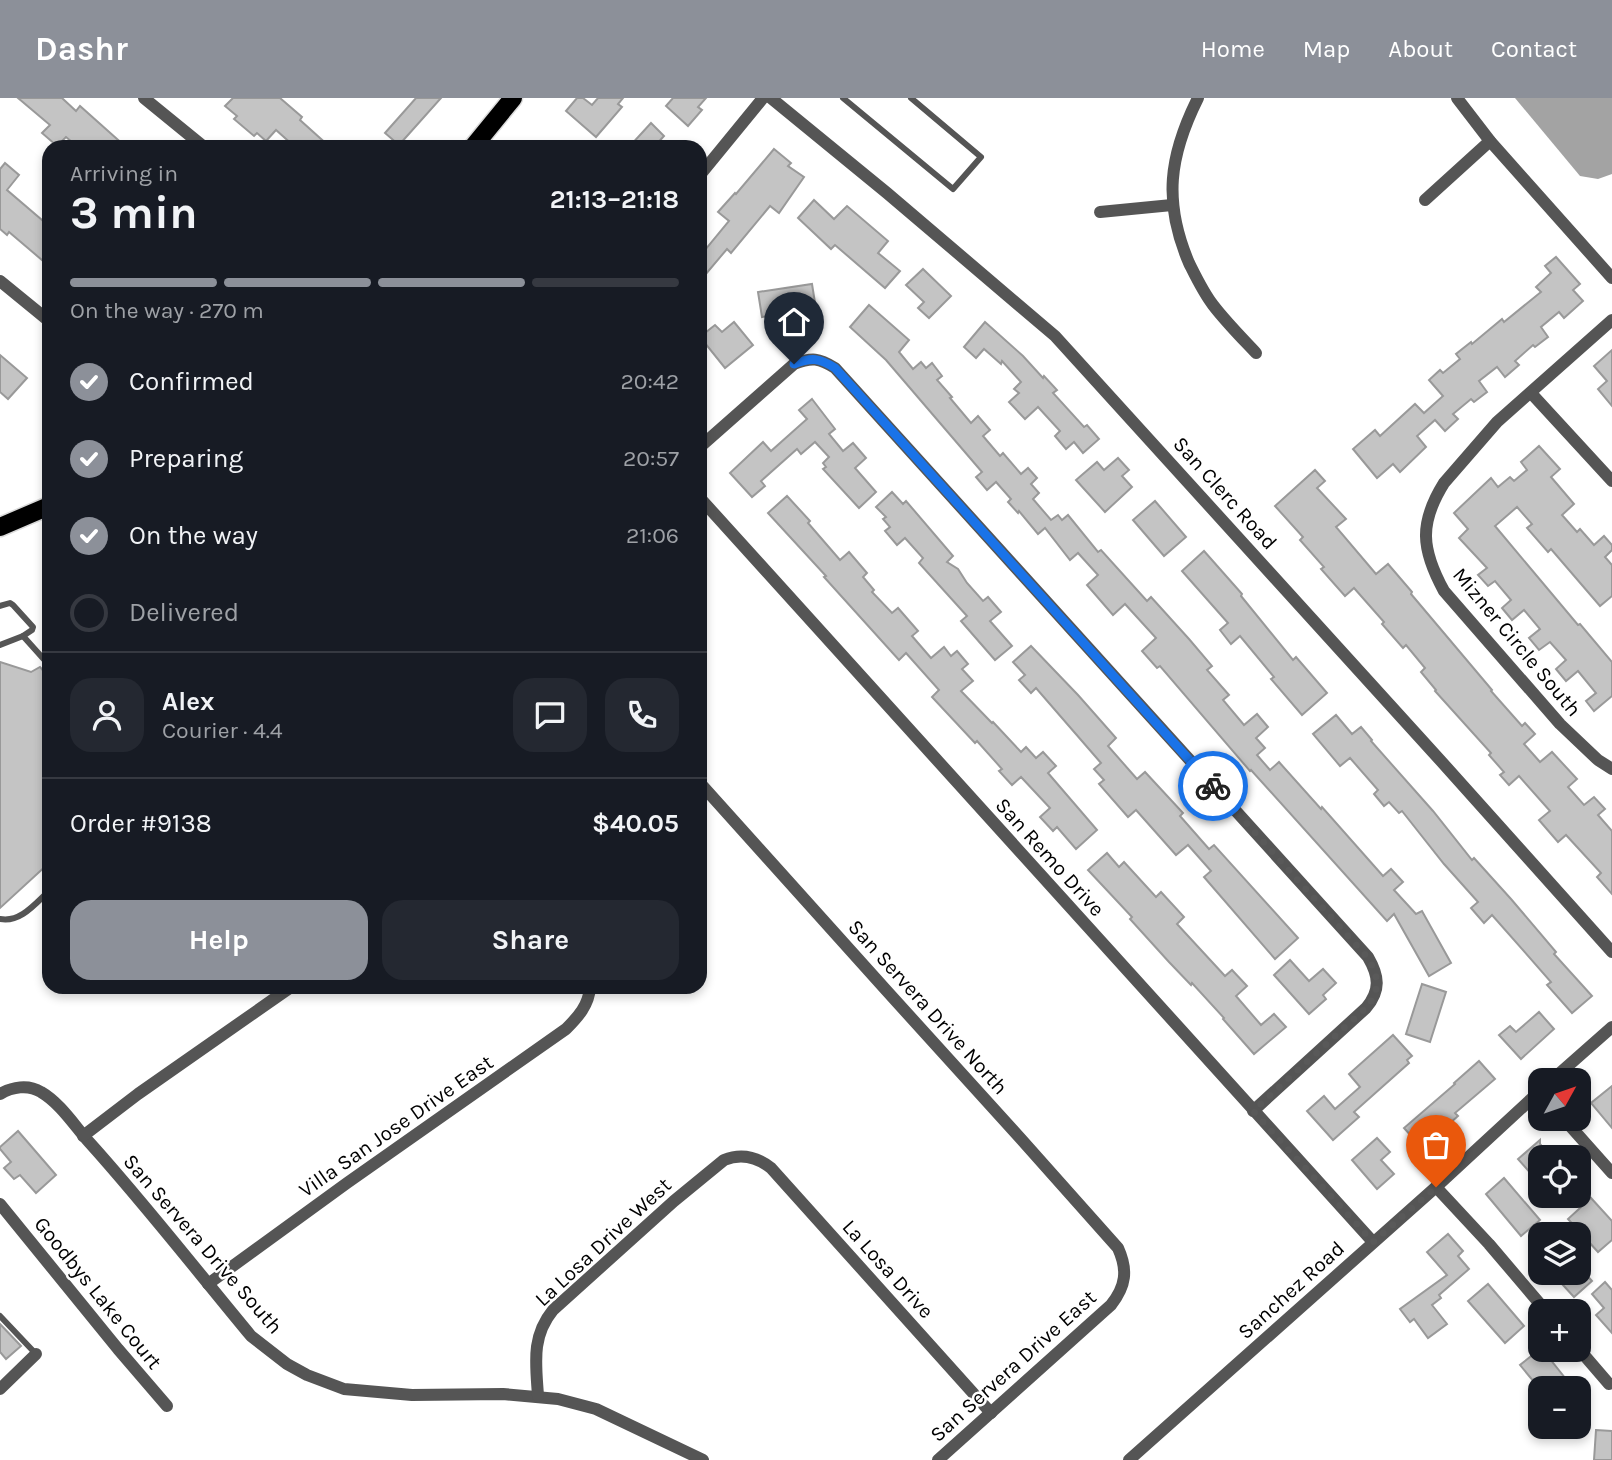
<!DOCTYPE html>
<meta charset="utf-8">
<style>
:root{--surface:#171b24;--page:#242831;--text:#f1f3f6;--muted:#9ea1a6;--line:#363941;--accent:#8c9099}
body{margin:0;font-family:Karla,sans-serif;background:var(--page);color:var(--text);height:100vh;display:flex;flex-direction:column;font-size:26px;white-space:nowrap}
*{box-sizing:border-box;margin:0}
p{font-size:23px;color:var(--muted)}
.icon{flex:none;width:38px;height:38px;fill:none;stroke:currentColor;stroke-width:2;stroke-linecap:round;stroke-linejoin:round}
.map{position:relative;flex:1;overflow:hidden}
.side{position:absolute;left:42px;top:42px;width:665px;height:854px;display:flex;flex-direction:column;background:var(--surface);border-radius:21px;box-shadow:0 4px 10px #0003}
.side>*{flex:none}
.needle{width:46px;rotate:50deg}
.tools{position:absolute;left:1528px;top:970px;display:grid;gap:14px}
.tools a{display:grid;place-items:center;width:63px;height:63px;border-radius:14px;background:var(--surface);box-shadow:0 4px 10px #0003;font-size:35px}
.pin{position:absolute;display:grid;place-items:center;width:60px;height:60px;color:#fff;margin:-72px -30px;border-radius:50% 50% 50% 0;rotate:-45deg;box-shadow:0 0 7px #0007}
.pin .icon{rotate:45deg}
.courier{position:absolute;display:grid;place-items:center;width:70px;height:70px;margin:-35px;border:5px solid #1a73e8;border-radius:50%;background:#fff;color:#222;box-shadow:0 2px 9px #0007}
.overview em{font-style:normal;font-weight:700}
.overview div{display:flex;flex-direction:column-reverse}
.overview{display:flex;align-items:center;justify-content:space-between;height:119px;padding:0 28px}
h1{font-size:46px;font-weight:700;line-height:52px}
.bar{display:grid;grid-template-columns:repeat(4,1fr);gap:10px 7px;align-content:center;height:84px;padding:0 28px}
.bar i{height:9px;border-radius:5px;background:var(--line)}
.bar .selected{background:var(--accent)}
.bar p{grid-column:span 4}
.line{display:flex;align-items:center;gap:18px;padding:0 28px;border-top:2px solid var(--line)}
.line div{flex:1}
.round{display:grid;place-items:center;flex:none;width:74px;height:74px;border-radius:21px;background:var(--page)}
ol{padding:0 28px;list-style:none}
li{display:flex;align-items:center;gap:21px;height:77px}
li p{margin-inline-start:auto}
li .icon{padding:7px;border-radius:50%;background:var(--accent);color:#fff;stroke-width:4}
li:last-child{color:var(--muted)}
li i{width:38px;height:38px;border:4px solid var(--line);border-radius:50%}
.action{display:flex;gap:14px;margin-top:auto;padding:14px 28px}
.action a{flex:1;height:80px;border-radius:21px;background:var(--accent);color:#fff;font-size:28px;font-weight:700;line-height:80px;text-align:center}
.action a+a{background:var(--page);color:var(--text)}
header{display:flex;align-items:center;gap:42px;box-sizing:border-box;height:98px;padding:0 35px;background:var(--accent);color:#fff}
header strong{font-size:33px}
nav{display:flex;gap:38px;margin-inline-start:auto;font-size:24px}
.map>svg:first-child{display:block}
.water{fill:#a3a3a3}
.building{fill:#c4c4c4;stroke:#999;stroke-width:2}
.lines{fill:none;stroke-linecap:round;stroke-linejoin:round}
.primary-casing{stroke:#dbdbdb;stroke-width:21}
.lane{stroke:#555;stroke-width:6}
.street{stroke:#555;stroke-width:12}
.primary{stroke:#000;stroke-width:18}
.done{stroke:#595959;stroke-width:7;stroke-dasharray:0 12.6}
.route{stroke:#1a73e8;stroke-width:9}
.labels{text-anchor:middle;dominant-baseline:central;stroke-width:5;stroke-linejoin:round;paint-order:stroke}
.street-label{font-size:21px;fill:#000;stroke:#fff}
</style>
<header>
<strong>Dashr</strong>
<nav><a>Home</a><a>Map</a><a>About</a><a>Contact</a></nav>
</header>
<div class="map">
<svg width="1612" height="1362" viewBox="0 0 1612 1362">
<rect width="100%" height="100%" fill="#fff"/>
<path class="water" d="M 1515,0 L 1612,0 L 1612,76 L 1598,81 L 1580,78 Z"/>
<g class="building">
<path d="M 18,0 L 62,0 L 76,13 L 80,8 L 126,49 L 78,49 L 66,39 L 57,48 L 42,35 L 50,27 Z"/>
<path d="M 233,0 L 280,0 L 302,19 L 300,22 L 330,49 L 295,49 L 276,32 L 266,43 L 257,35 L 254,38 L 234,21 L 237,18 L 225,8 Z"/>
<path d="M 416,0 L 441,0 L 399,47 L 385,35 Z"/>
<path d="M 577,0 L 583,0 L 592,7 L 598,0 L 623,0 L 618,6 L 622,9 L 596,39 L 566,13 Z"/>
<path d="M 673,0 L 706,0 L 698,9 L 702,12 L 688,28 L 666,8 Z"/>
<path d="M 651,25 L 664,38 L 654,49 L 629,49 Z"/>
<path d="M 774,51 L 791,65 L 788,68 L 804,79 L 779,115 L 770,108 L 731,155 L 727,151 L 700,183 L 700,158 L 729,123 L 718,114 L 735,95 L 736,96 Z"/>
<path d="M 5,65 L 19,77 L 7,92 L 49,128 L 49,168 L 9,134 L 7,137 L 0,131 L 0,71 Z"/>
<path d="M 814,102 L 834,121 L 847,108 L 888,143 L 878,155 L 900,173 L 885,190 L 835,147 L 831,151 L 798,120 Z"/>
<path d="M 1556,159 L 1580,186 L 1573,192 L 1583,203 L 1564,220 L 1559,214 L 1541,229 L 1548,239 L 1535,249 L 1533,247 L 1515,263 L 1519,267 L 1505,279 L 1497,269 L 1479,283 L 1487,294 L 1474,304 L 1471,301 L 1453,316 L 1458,321 L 1445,333 L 1435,322 L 1417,338 L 1426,349 L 1400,374 L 1393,366 L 1377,380 L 1353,351 L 1375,332 L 1380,338 L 1415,306 L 1424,315 L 1443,298 L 1429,282 L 1440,272 L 1443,275 L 1460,261 L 1456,256 L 1471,244 L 1472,246 L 1502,221 L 1504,224 L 1541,194 L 1536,189 L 1551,175 L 1545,168 Z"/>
<path d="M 923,171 L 951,198 L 929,220 L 918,210 L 924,204 L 906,187 Z"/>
<path d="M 812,186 L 816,211 L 762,219 L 758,194 Z"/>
<path d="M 869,207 L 909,242 L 899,254 L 913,271 L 921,264 L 926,270 L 932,265 L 942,278 L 937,282 L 952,299 L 950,300 L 971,325 L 978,318 L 990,332 L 983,338 L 1000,358 L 1003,355 L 1021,376 L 1028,370 L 1037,380 L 1031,386 L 1039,395 L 1033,401 L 1051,422 L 1058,417 L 1062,422 L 1068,417 L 1098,454 L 1101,452 L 1147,503 L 1151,499 L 1189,541 L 1212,568 L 1207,572 L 1229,597 L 1223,602 L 1244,627 L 1257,616 L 1268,629 L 1256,640 L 1265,650 L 1257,657 L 1270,672 L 1279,664 L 1321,711 L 1322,709 L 1383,778 L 1391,771 L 1403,784 L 1394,792 L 1416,816 L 1422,813 L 1451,865 L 1429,878 L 1394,816 L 1387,823 L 1251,672 L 1250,673 L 1160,568 L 1157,570 L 1142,553 L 1156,540 L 1125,506 L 1113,517 L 1087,487 L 1098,477 L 1078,455 L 1070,462 L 1045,430 L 1038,436 L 1019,413 L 1018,415 L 1008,404 L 1011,401 L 996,384 L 987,392 L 976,379 L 982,374 L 886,262 L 850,229 Z"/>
<path d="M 734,224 L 753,247 L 725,270 L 700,239 L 715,227 L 722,234 Z"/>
<path d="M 985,224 L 1023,258 L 1043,280 L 1044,278 L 1057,292 L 1053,295 L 1084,329 L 1087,327 L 1099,341 L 1083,355 L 1074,344 L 1066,351 L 1055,338 L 1060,333 L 1038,309 L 1025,321 L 1009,304 L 1019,295 L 1014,291 L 1021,284 L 1002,263 L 1001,266 L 984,251 L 976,260 L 964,249 Z"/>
<path d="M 1612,252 L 1612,308 L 1598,291 L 1607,283 L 1594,268 Z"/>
<path d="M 0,257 L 27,280 L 8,301 L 0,294 Z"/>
<path d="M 812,301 L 835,331 L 829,336 L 843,353 L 853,345 L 866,360 L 855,370 L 876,394 L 859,410 L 823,371 L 826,369 L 823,365 L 829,359 L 815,344 L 801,356 L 797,351 L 761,383 L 765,388 L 752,399 L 730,375 L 763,344 L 771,353 L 807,321 L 799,312 Z"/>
<path d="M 1539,348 L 1560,371 L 1551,379 L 1574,406 L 1562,417 L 1577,434 L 1580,431 L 1594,447 L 1604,438 L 1612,447 L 1612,452 L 1605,459 L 1612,467 L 1612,498 L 1600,508 L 1551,451 L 1548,454 L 1527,430 L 1532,426 L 1517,409 L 1495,428 L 1578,527 L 1580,526 L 1612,564 L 1612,598 L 1594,613 L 1586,603 L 1596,595 L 1578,573 L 1566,583 L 1556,571 L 1566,562 L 1550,544 L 1539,552 L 1529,540 L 1540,531 L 1524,512 L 1512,522 L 1502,510 L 1511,502 L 1495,483 L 1488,488 L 1478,477 L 1487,470 L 1459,440 L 1468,431 L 1454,415 L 1491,380 L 1498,389 L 1510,379 L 1514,383 L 1527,372 L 1521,364 Z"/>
<path d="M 1118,360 L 1129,372 L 1122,378 L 1132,389 L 1105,414 L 1076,382 L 1097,364 L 1104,372 Z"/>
<path d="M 1315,372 L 1325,383 L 1317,390 L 1346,421 L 1336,429 L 1376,476 L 1388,466 L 1412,494 L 1411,496 L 1492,592 L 1491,593 L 1522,628 L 1525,625 L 1535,636 L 1524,646 L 1540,664 L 1552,654 L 1577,681 L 1568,689 L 1584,707 L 1594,699 L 1605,711 L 1598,717 L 1612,733 L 1612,796 L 1597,779 L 1601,775 L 1566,737 L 1558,744 L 1539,722 L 1550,713 L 1519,678 L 1509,687 L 1500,677 L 1504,674 L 1489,657 L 1491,655 L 1435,593 L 1436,592 L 1421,574 L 1425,570 L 1406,547 L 1403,550 L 1382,526 L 1384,524 L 1354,490 L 1345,498 L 1321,471 L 1324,469 L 1300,442 L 1303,439 L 1275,408 Z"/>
<path d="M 892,394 L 903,406 L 906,403 L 953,458 L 947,464 L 958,471 L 967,485 L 983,503 L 988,499 L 1001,514 L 990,523 L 1012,548 L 995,562 L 961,523 L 967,518 L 919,465 L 923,460 L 905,440 L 897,447 L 885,433 L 890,429 L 883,421 L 886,419 L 876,409 Z"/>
<path d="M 787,398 L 810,423 L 808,425 L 840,462 L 849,454 L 867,475 L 863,479 L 874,492 L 872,494 L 892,515 L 898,510 L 918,533 L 912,538 L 931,560 L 944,549 L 951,558 L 957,553 L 968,566 L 962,571 L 973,583 L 961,593 L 992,625 L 993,624 L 1021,654 L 1026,649 L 1036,660 L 1043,654 L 1056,668 L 1048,675 L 1097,732 L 1076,751 L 1057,729 L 1053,733 L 1040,719 L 1050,710 L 1021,679 L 1012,687 L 999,673 L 1002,671 L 977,643 L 975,645 L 932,599 L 939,592 L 906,555 L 899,562 L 824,479 L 826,478 L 768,415 Z"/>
<path d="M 1155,403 L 1186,439 L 1164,458 L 1133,422 Z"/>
<path d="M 1204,453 L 1242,496 L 1241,498 L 1293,562 L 1296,559 L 1327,595 L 1302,617 L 1271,581 L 1274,579 L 1240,538 L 1231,546 L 1220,532 L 1228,525 L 1182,473 Z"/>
<path d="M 1031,548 L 1078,597 L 1116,640 L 1108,648 L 1137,681 L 1145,674 L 1183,715 L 1180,718 L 1209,751 L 1214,747 L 1298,840 L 1275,861 L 1204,779 L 1211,773 L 1188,747 L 1176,757 L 1136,712 L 1128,719 L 1099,686 L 1104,682 L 1094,671 L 1101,665 L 1036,590 L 1031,595 L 1019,582 L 1025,577 L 1013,564 Z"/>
<path d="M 0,564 L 31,574 L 40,569 L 49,579 L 49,765 L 0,810 Z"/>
<path d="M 1336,617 L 1352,636 L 1361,629 L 1372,642 L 1371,643 L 1433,713 L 1472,762 L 1474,760 L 1511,801 L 1556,854 L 1554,856 L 1592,898 L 1572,915 L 1547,887 L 1551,884 L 1492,817 L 1484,825 L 1471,810 L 1478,804 L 1444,766 L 1402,713 L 1399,715 L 1389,704 L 1384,708 L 1374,696 L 1378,692 L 1350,660 L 1340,668 L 1313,636 Z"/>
<path d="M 1107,755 L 1119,769 L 1124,764 L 1156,799 L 1161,794 L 1184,819 L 1177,826 L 1225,878 L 1232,872 L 1247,888 L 1236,898 L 1261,927 L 1274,916 L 1286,929 L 1254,956 L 1223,921 L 1224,920 L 1192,885 L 1191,887 L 1169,864 L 1130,821 L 1132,819 L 1088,772 Z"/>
<path d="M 1290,862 L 1309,883 L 1323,871 L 1336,885 L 1323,897 L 1326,901 L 1309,916 L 1274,877 Z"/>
<path d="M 1422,886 L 1446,894 L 1430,944 L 1406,936 Z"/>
<path d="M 1539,914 L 1554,931 L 1521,961 L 1499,937 L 1510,928 L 1516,934 Z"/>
<path d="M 1393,937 L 1412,958 L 1407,962 L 1409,965 L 1354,1014 L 1359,1019 L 1333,1042 L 1307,1013 L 1324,998 L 1335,1011 L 1360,989 L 1349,976 Z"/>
<path d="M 1479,963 L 1495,981 L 1455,1015 L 1458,1018 L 1422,1050 L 1404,1030 L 1455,986 L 1454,985 Z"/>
<path d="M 1612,988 L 1612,1030 L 1591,1005 Z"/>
<path d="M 18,1033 L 56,1077 L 36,1095 L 20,1077 L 14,1081 L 4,1070 L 11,1064 L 0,1051 L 0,1049 Z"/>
<path d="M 1377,1040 L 1390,1054 L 1381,1062 L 1394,1076 L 1377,1091 L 1352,1062 Z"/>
<path d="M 1540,1042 L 1540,1046 L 1551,1059 L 1540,1059 L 1540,1086 L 1518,1061 Z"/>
<path d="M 1504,1080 L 1540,1122 L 1521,1138 L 1486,1096 Z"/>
<path d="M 1591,1100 L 1612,1123 L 1612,1142 L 1598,1154 L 1568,1121 Z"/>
<path d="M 1448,1136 L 1463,1153 L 1458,1158 L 1469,1171 L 1439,1197 L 1441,1200 L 1432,1207 L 1447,1226 L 1428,1240 L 1414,1221 L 1410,1224 L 1400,1211 L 1447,1177 L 1427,1154 Z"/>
<path d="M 1551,1174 L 1584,1174 L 1592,1183 L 1574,1199 Z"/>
<path d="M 1605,1184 L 1612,1192 L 1612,1235 L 1596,1217 L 1604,1210 L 1592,1196 Z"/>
<path d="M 1488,1186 L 1524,1228 L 1505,1245 L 1468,1203 Z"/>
<path d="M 0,1226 L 21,1248 L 6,1261 L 0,1254 Z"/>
<path d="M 1540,1251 L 1542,1251 L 1573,1290 L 1539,1290 L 1520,1267 Z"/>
<path d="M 1596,1332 L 1612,1333 L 1612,1362 L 1594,1362 Z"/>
</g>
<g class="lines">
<defs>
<g id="primary">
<path d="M 473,49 L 513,0"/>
<path d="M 0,429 L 49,408"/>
</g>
</defs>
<use href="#primary" class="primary-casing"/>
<g class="lane">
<path d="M 843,0 L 953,91 L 981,59 L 911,0"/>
<path d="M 0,508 L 10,505 L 13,507 L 33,529 L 32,532 L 23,538"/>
<path d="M 0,547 L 23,538 L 49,567"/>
<path d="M 0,821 C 20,825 35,806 49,793"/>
<path d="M 0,1218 L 36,1256"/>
</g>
<g class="street">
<path d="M 144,0 L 204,49"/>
<path d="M 771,0 L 887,95 L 1055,238 L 1440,662 L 1612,854"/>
<path d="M 1198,0 C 1169,58 1163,104 1189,165 C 1196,179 1203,194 1213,207 C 1226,224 1241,239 1256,255"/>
<path d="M 1457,0 L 1490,43 L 1612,180"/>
<path d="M 700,77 L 763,0"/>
<path d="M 1425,102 L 1490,43"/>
<path d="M 1100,114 L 1172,107"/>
<path d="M 0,183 L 49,223"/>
<path d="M 1612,222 L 1497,324 L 1444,385 C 1419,425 1421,451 1444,493 L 1560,626 L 1598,662 L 1612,671"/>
<path d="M 1531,295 L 1612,383"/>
<path d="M 700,349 L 794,266 C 812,259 819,260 835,270 L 1368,859 C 1379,878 1381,892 1366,910 L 1253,1013"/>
<path d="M 700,400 L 1373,1144"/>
<path d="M 700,685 L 886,892 L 1021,1041 L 1118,1150 C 1128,1172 1126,1188 1111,1207 L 938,1362"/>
<path d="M 1552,982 L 1612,929"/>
<path d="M 0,996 C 12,989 28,986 41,994 C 60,1005 74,1027 89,1044 C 145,1106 197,1173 251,1238 L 287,1266 L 307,1277 L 344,1291 L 412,1297 L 503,1296 L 558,1301 L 596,1311 L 703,1362"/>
<path d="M 1563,1020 L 1612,1075"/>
<path d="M 83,1038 L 138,996 L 291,889"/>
<path d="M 1436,1089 L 1489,1146 L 1546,1213"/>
<path d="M 0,1106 L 118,1251 L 167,1308"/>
<path d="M 208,1186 L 347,1085 L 566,931 C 578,919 589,907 590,889"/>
<path d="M 1578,1250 L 1609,1286"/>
<path d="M 0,1291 L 36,1256"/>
<path d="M 538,1298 C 536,1266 531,1239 553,1212 L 674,1103 L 724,1062 C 741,1055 757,1059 771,1070 L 991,1315"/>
<path d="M 1129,1362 L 1436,1089 L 1540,993"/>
</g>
<use href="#primary" class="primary"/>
</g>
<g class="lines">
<path class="done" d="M 1213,688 L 1367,859 C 1379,878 1381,892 1366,910 L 1253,1013 L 1373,1144 L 1436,1089"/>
<path class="route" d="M 794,266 C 812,259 819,260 835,270 L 1213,688"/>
</g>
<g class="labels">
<g class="street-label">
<text transform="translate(1225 395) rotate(48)">San Clerc Road</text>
<text transform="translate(1517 544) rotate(50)">Mizner Circle South</text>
<text transform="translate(1050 759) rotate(48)">San Remo Drive</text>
<text transform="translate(928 909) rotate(48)">San Servera Drive North</text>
<text transform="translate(396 1028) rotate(-35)">Villa San Jose Drive East</text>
<text transform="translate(603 1144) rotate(-43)">La Losa Drive West</text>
<text transform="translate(203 1146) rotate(49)">San Servera Drive South</text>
<text transform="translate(888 1171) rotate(48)">La Losa Drive</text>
<text transform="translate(1291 1192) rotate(-42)">Sanchez Road</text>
<text transform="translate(98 1195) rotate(51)">Goodbys Lake Court</text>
<text transform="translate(1013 1268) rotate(-42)">San Servera Drive East</text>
</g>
</g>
</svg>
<div class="tools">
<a><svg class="needle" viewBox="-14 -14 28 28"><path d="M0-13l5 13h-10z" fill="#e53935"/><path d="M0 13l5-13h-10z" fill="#9ea1a6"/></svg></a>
<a><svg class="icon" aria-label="locate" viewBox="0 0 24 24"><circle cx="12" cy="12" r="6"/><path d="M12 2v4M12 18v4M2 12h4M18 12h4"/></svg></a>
<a><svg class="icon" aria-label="layers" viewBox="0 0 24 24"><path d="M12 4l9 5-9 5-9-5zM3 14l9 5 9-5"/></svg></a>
<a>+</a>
<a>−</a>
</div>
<div class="pin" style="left:1436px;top:1089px;background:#ea580c"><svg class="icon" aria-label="bag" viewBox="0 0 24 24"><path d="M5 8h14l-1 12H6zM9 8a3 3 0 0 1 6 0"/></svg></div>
<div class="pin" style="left:794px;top:266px;background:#1f2937"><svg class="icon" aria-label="home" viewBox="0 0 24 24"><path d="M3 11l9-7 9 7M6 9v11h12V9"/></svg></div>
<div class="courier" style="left:1213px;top:688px"><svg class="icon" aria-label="bike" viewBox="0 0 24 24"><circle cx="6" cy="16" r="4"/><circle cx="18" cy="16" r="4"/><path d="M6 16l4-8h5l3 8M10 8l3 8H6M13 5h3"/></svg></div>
<section class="side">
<div class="overview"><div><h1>3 min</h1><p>Arriving in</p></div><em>21:13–21:18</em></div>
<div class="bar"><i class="selected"></i><i class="selected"></i><i class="selected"></i><i></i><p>On the way · 270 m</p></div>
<ol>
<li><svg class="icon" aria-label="check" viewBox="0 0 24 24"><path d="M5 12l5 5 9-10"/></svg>Confirmed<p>20:42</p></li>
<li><svg class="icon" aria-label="check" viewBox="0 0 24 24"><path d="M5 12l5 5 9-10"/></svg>Preparing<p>20:57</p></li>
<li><svg class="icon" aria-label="check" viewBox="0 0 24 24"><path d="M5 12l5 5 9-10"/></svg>On the way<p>21:06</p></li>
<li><i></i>Delivered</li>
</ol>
<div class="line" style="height:126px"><a class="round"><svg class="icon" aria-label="person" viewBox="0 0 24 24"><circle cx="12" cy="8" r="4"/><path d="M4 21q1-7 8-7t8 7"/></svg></a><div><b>Alex</b><p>Courier · 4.4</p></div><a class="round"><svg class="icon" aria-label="chat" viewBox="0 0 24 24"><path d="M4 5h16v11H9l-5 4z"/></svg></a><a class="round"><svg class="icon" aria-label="phone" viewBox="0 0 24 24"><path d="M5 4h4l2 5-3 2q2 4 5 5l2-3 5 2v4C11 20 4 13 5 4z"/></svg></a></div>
<div class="line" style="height:91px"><div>Order #9138</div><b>$40.05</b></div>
<div class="action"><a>Help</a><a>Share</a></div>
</section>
</div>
